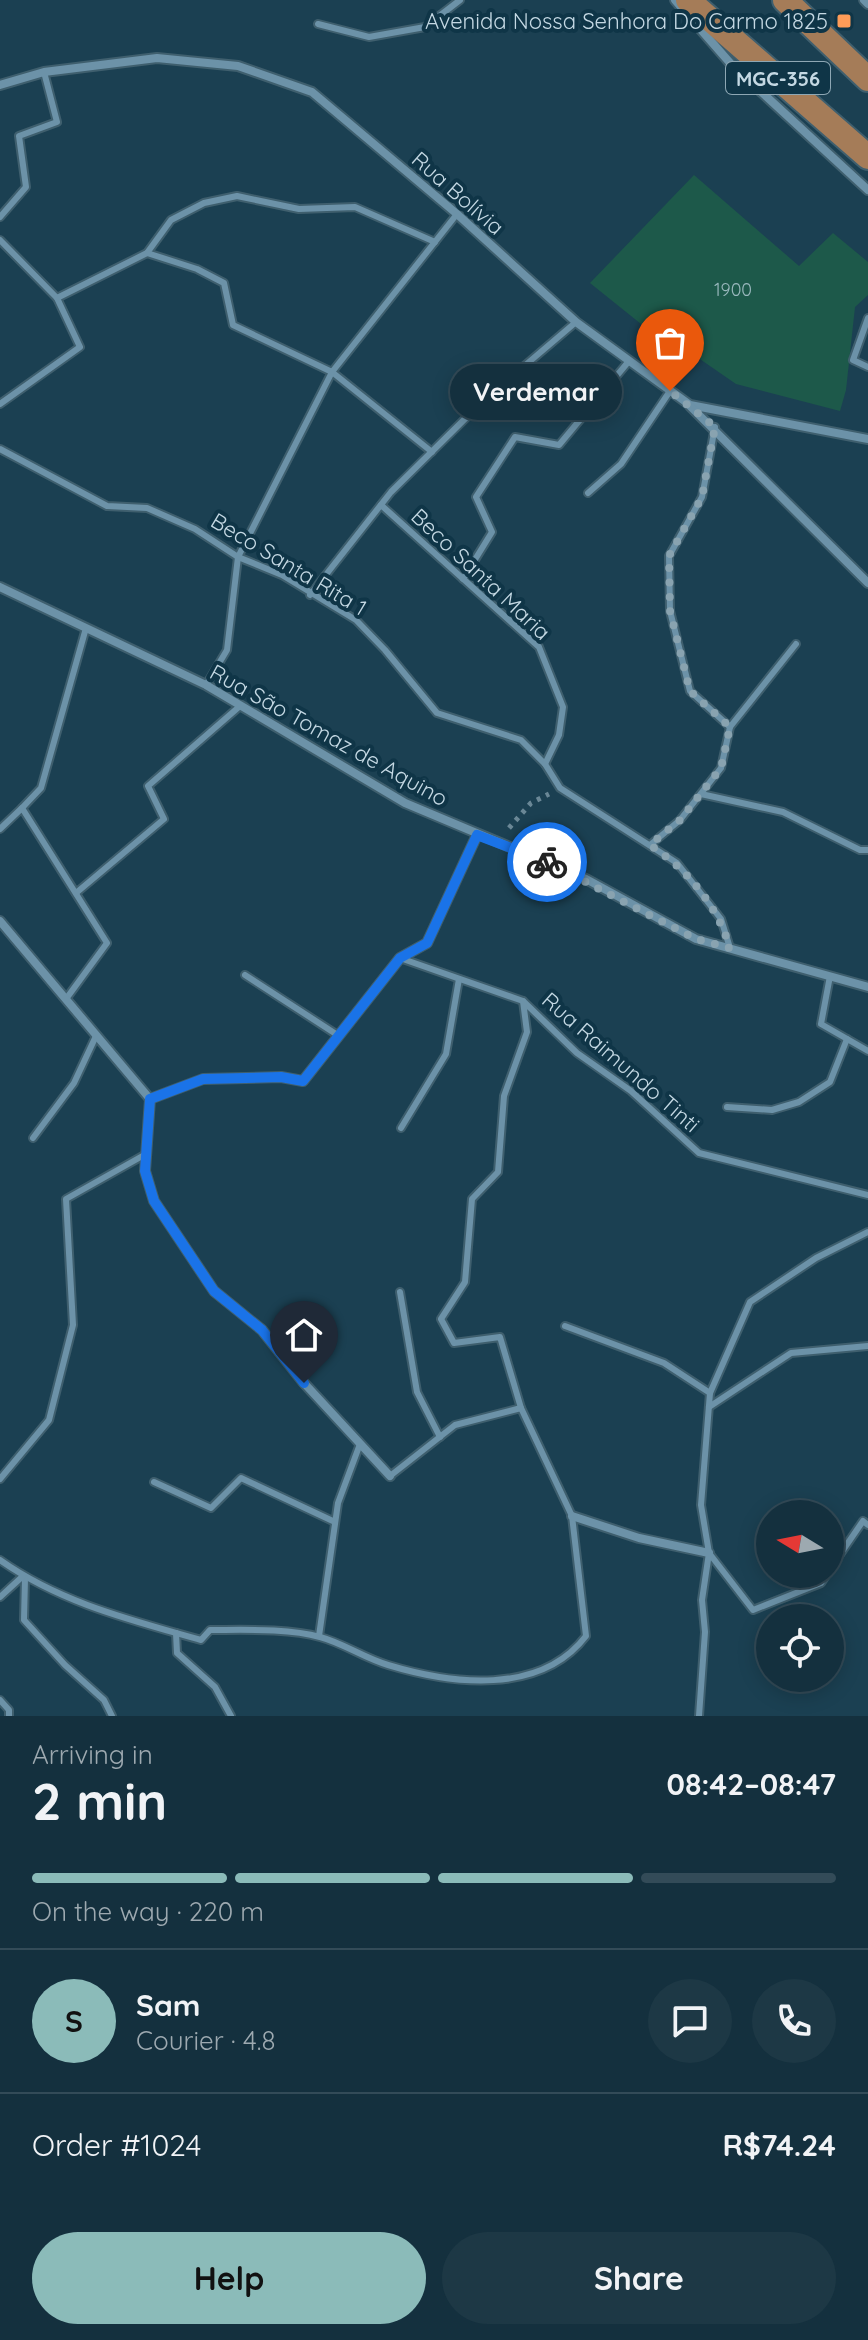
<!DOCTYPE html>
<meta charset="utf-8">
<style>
:root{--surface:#14303e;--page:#1d3845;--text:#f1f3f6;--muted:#9da9b0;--line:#334b58;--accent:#8bbbb9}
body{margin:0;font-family:Quicksand,sans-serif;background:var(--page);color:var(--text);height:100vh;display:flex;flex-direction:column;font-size:30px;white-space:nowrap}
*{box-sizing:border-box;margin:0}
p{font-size:26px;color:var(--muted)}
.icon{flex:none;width:44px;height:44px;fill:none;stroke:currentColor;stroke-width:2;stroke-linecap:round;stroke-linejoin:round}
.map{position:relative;height:1716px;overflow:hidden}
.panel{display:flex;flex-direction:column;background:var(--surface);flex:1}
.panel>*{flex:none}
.needle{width:52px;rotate:280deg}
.fabs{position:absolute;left:756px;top:1500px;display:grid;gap:16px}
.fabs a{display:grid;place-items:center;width:88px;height:88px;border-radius:50%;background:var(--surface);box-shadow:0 4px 20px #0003,0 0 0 2px var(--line);font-size:40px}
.pin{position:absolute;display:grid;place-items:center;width:68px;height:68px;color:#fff;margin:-82px -34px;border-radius:50% 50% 50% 0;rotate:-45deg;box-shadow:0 0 8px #0007}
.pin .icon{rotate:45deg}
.courier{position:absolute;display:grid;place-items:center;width:80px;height:80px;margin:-40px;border:6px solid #1a73e8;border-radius:50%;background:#fff;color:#222;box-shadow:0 2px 10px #0007}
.bubble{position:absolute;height:56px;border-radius:28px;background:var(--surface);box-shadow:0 4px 20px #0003,0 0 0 2px var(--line);font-size:26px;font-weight:800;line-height:56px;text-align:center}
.overview em{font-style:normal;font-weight:800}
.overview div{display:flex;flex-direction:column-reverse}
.overview{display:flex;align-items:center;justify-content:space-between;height:136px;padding:0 32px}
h1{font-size:52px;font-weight:800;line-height:60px}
.bar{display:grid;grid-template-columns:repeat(4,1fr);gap:12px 8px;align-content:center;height:96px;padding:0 32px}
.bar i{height:10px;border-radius:6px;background:var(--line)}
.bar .selected{background:var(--accent)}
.bar p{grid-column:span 4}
.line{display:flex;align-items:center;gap:20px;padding:0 32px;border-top:2px solid var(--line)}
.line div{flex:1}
.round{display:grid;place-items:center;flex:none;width:84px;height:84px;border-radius:42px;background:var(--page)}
.cta{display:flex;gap:16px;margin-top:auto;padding:16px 32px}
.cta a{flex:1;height:92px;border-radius:48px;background:var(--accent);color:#111;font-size:32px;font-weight:800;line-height:92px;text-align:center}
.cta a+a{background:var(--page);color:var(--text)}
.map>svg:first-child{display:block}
.building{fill:#1d594a}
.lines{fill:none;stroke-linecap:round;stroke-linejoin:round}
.lane-casing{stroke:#3f5f6e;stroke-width:10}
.street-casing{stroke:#3f5f6e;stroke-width:12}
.primary-casing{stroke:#3f5f6e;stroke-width:28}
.path{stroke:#6a8796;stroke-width:5;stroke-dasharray:4 6;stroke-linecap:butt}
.lane{stroke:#6c92a8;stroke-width:6}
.street{stroke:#6c92a8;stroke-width:8}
.primary{stroke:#a57c58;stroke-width:24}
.done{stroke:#89a3b0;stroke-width:8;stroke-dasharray:0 14.4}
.route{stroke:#1a73e8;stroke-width:10}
.poi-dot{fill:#fe9c58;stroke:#0f3547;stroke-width:3}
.labels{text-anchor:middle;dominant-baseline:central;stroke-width:8;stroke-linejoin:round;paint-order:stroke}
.number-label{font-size:18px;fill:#9ab8bd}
.shield{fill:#0f3547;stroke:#8ea7b4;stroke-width:2}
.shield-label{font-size:20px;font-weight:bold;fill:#c4d8e3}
.poi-label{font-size:22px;fill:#c4d8e3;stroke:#0f3547;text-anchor:end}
.street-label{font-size:22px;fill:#c4d8e3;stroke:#0f3547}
</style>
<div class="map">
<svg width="868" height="1716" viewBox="0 0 868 1716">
<rect width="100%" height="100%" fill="#1b4052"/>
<path class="building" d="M 694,175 L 799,266 L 833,233 L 868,262 L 868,295 L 855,307 L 846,390 L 840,411 L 736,384 L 694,355 L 687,367 L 656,336 L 590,283 Z"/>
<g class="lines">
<defs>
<g id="lane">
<path d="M 318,24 L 369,37 L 425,27 L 460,0"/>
<path d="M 0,217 L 26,187 L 19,136 L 57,122 L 44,72"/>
<path d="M 0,240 L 57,298 L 80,347 L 0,404"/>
<path d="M 147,253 L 197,269 L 224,283 L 233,325 L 332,372 L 432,452"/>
<path d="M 57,298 L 147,253 L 171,220 L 204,203 L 237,196 L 299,209 L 355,207 L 435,242"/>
<path d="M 868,318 L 853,360 L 868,367"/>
<path d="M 715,427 L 702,497 L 669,556 L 670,611 L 690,691 L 730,727"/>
<path d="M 0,449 L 107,506 L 147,508 L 195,529 L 238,557 L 282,575 L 356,620 L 385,650 L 437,713 L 521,740 L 545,764 L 560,788 L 677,863 L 721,919 L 730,948"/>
<path d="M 588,493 L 621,464 L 670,391"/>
<path d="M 381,505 L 539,647 L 563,707 L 559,735 L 545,764"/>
<path d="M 463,579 L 492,532 L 476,497 L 515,437 L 559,445 L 629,361"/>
<path d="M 310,595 L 391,492 L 482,402 L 576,322"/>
<path d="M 206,685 L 227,650 L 238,557 L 332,372 L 457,214"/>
<path d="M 701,794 L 783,812 L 860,850 L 868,850"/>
<path d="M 22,808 L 41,788 L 86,628"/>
<path d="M 0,829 L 22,808 L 107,943 L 66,999"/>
<path d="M 650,845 L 680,820 L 721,768 L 730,727 L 796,644"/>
<path d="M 76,893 L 164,819 L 148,786 L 240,706"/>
<path d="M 400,958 L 523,1001 L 577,1053 L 631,1091 L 699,1153 L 868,1195"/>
<path d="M 245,975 L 339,1036"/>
<path d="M 830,976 L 821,1024 L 868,1051"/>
<path d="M 727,1107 L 772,1110 L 799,1102 L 830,1082 L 847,1039"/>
<path d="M 401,1128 L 446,1054 L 459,979"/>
<path d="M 33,1138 L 74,1083 L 96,1036"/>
<path d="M 400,1292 L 417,1392 L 440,1437"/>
<path d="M 565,1326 L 664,1363 L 710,1393"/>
<path d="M 709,1407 L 791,1353 L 868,1346"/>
<path d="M 521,1408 L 500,1337 L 454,1343 L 441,1319 L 465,1282 L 472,1199 L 498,1172 L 504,1096 L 527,1032 L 523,1001"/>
<path d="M 0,1479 L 49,1420 L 73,1325 L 66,1199 L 146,1154"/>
<path d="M 154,1482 L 211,1508 L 241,1478 L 335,1522"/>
<path d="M 709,1553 L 753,1610 L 821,1583 L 827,1574"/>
<path d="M 0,1560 C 61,1603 131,1620 201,1640 L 210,1630 C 242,1630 289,1628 320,1637 C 343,1643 364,1658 388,1665 C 451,1684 540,1696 586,1636 L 572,1516 L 521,1408 L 455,1425 L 390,1476"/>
<path d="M 830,1569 L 863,1521 L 868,1525"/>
<path d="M 25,1578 L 24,1620 L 65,1665 L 104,1700 L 112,1716"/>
<path d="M 0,1597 L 23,1576"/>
<path d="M 176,1633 L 177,1653 L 215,1687 L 231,1716"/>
<path d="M 319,1636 L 338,1503 L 360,1444"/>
<path d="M 0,1700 L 9,1710 L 9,1716"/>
<path d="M 699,1716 L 705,1632 L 702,1600 L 709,1553 L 701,1505 L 710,1393 L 750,1302 L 816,1258 L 868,1232"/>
</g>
<g id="street">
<path d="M 675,0 L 731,64 L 868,190"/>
<path d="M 864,0 L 868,4"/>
<path d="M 0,85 L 44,72 L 157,58 L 238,66 L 312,92 L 457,214 L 576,322 L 690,405 L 868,439"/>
<path d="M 690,406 L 868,583"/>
<path d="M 0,587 L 206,685 L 405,803 L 586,879 L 696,939 L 868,987"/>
<path d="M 0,921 L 150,1099"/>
<path d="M 150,1099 L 145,1171 L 154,1201 L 214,1291 L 262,1330 L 304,1383 L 390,1476"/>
<path d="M 150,1099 L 203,1079 L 281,1077 L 303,1081 L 400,958 L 427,943 L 477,835"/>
<path d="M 572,1516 L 639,1538 L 709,1553"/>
</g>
<g id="primary">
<path d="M 688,0 L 868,157"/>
<path d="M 785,0 L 868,79"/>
</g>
</defs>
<use href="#lane" class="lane-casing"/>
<use href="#street" class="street-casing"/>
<use href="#primary" class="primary-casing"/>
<path class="path" d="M 509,828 L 531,803 L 549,794"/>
<use href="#lane" class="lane"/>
<use href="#street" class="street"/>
<use href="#primary" class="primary"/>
</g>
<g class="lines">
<path class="done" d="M 547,862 L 696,939 L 730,948 C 717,905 688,870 650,845 L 680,820 L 721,768 L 730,727 L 690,691 L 670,611 L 669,556 L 702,497 L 715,427 L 670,391"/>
<path class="route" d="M 304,1383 L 262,1330 L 214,1291 L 154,1201 L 145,1171 L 150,1099 L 203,1079 L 281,1077 L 303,1081 L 400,958 L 427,943 L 477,835 L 547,862"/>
</g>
<rect class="poi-dot" x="836" y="13" width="16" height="16" rx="4"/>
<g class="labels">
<g class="number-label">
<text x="733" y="289">1900</text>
</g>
<rect class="shield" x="726" y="62" width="104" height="32" rx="6"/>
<g class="shield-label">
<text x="778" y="78">MGC-356</text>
</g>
<g class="poi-label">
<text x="828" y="21">Avenida Nossa Senhora Do Carmo 1825</text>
</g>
<g class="street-label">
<text transform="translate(458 193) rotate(41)">Rua Bolívia</text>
<text transform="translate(289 564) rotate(31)">Beco Santa Rita 1</text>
<text transform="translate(481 574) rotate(43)">Beco Santa Maria</text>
<text transform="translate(329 735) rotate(29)">Rua São Tomaz de Aquino</text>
<text transform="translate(621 1062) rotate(41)">Rua Raimundo Tinti</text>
</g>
</g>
</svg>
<div class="fabs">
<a><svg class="needle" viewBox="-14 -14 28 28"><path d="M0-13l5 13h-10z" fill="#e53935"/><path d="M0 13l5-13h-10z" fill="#9da9b0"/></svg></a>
<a><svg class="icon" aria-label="locate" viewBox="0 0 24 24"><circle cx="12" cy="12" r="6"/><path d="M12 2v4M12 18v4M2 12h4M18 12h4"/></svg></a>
</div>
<div class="pin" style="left:670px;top:391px;background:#ea580c"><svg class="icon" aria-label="bag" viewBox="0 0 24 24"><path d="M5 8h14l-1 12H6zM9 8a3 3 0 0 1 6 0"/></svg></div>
<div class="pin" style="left:304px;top:1383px;background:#1f2937"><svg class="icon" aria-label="home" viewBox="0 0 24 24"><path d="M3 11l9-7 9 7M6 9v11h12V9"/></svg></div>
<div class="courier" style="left:547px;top:862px"><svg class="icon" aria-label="bike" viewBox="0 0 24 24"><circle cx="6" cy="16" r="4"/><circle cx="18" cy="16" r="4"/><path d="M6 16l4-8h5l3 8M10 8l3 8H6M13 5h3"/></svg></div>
<div class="bubble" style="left:450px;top:364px;width:172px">Verdemar</div>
</div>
<section class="panel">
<div class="overview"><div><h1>2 min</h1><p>Arriving in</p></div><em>08:42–08:47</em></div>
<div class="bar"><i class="selected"></i><i class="selected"></i><i class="selected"></i><i></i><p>On the way · 220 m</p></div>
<div class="line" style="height:144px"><b class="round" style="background:var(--accent);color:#111">S</b><div><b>Sam</b><p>Courier · 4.8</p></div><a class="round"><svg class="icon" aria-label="chat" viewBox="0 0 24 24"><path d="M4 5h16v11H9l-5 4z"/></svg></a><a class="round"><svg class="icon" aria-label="phone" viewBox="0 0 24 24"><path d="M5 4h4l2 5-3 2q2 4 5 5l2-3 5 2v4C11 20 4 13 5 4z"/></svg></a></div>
<div class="line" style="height:104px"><div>Order #1024</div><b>R$74.24</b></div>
<div class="cta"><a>Help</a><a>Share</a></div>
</section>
